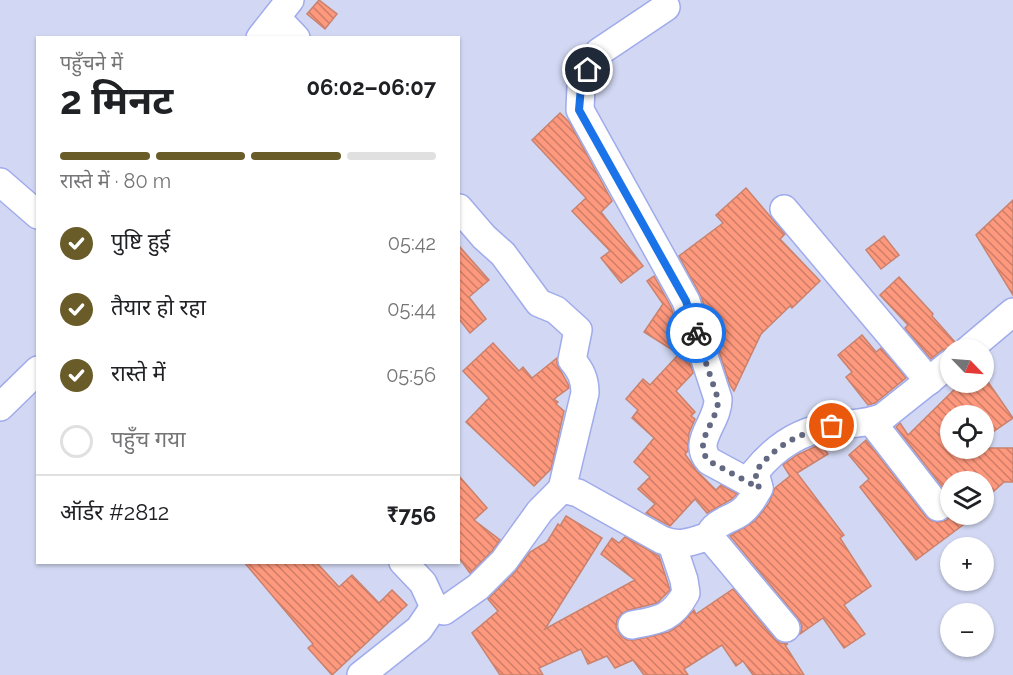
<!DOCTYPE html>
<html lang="hi">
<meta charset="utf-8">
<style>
:root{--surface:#fff;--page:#f6f6f6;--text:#202124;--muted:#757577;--line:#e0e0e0;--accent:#695c29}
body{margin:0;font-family:Raleway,"Noto Sans Devanagari",sans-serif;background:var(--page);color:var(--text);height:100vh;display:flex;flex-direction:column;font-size:22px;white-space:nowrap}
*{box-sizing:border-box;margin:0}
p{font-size:20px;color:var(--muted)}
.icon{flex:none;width:33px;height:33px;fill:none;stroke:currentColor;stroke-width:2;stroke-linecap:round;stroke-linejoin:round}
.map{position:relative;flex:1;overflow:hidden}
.drawer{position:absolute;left:36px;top:36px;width:424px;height:528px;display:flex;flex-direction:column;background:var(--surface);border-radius:0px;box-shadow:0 2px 4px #0004}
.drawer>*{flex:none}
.needle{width:39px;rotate:115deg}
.fabs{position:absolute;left:940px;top:339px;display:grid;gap:12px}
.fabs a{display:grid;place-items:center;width:54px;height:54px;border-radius:50%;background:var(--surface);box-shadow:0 2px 4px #0004;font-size:30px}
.pin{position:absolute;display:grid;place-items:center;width:51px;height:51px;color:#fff;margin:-26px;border:3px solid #fff;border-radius:50%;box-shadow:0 2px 6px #0007}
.courier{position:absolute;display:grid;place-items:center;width:60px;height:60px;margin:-30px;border:4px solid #1a73e8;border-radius:50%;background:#fff;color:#222;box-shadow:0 2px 8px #0007}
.headline em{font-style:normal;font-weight:700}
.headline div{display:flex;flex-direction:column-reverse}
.headline{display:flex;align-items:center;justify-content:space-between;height:102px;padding:0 24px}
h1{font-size:39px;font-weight:700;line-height:45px}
.bar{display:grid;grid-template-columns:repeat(4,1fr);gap:9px 6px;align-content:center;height:72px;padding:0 24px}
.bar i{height:8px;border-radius:4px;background:var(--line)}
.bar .active{background:var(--accent)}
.bar p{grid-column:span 4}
.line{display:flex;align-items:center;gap:15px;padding:0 24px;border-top:2px solid var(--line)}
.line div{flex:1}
ol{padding:0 24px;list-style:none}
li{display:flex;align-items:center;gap:18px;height:66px}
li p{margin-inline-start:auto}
li .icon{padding:6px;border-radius:50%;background:var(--accent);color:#fff;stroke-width:4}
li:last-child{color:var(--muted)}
li i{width:33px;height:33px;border:3px solid var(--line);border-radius:50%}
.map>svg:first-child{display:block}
.building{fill:url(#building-back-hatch);stroke:#c9826e;stroke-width:1.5}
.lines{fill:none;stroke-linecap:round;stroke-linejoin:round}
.minor-casing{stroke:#9fabeb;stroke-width:30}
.minor{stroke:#fff;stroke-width:27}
.done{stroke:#646983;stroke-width:6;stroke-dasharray:0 10.8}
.route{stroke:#1a73e8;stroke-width:8}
</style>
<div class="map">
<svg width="1013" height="675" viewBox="0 0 1013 675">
<defs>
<pattern id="building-back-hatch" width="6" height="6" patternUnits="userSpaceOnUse" patternTransform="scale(1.5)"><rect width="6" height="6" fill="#ff997d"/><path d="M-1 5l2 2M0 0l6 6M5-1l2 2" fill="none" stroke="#ce7d68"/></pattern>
</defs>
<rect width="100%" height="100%" fill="#d2d8f3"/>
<g class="building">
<path d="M 319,0 L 337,14 L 325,29 L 307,14 Z"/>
<path d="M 560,113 L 569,122 L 612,201 L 601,212 L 643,266 L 621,283 L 601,258 L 610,251 L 572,211 L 586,198 L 532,140 Z"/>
<path d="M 746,188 L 785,234 L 780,239 L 820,281 L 792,308 L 790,306 L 761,334 L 734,391 L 730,385 L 701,296 L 679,256 L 723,223 L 716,215 Z"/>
<path d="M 1013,200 L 1013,295 L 976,235 Z"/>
<path d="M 884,236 L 899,255 L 881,269 L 866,250 Z"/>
<path d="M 459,246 L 489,280 L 469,297 L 486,319 L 470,333 L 459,319 Z"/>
<path d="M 654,276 L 671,307 L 693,373 L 676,391 L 695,412 L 691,416 L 695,419 L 689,433 L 688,451 L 685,454 L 696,470 L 716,490 L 721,485 L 737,494 L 732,499 L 707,513 L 695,499 L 670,526 L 646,513 L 655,504 L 638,489 L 650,477 L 634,462 L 654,438 L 632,418 L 638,410 L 626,399 L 643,379 L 650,385 L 679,354 L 644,332 L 663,304 L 647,281 Z"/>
<path d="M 899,277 L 933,314 L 932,316 L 955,342 L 951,348 L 942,350 L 931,359 L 905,328 L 908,325 L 880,295 Z"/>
<path d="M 862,335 L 876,352 L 881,348 L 906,378 L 875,403 L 868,405 L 846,377 L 852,372 L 838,355 Z"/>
<path d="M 493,343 L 519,371 L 523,367 L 532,378 L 557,358 L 557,364 L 568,384 L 569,388 L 554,399 L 558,402 L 556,404 L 564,411 L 551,469 L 534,486 L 466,422 L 489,398 L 463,371 Z"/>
<path d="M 984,376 L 1013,418 L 984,438 L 984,416 L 951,416 L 951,448 L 1013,448 L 1013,482 L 1004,482 L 984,500 L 984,482 L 951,482 L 951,498 L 896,427 L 900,423 L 908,435 L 962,382 L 984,382 Z"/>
<path d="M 866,440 L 926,517 L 932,521 L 941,522 L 947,520 L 951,514 L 973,514 L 975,516 L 916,560 L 860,487 L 869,479 L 849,455 Z"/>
<path d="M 821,444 L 828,454 L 797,473 L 844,535 L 840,538 L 871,586 L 844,605 L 865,634 L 844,648 L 823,618 L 800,634 L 802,626 L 798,618 L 730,536 L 755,521 L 769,503 L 775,488 L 790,476 L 783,465 L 797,455 Z"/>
<path d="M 459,476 L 487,508 L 474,520 L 500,540 L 492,551 L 470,573 L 459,558 Z"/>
<path d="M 566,516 L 602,538 L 545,629 L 635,580 L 601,554 L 612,538 L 619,543 L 625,537 L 659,556 L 670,590 L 657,603 L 629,610 L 621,614 L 617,620 L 616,627 L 621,636 L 627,640 L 635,640 L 669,632 L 680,625 L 694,610 L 696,614 L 733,589 L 774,638 L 780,643 L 788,644 L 785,645 L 804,675 L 753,675 L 743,661 L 736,666 L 722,645 L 684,669 L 688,675 L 644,675 L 633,660 L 615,668 L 607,656 L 588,664 L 581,649 L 539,668 L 543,675 L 500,675 L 472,633 L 498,611 L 488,599 L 515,572 L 530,552 L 547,542 L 558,524 L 560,526 Z"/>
<path d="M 244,562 L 316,562 L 339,587 L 352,575 L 379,603 L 392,590 L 407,605 L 332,675 L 308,648 L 313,644 Z"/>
</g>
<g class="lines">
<defs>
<g id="minor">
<path d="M 666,7 L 599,52 L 588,70 L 581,87 L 580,110 L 686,301 L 718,399 C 719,421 691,442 709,461 L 759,488"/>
<path d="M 277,18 L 296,38"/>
<path d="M 260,38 L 290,0"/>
<path d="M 0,182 L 38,215"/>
<path d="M 459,208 L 484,237 L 503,254 L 539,303 L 556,310 L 578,330 L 572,360 C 581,371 585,379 585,393 L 562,489"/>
<path d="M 784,209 L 929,381"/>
<path d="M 968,350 L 1013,312"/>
<path d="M 0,407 L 38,370"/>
<path d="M 872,422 L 938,507"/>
<path d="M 709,536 L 786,628"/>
<path d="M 434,607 L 444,611 L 478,587 L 504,561 L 540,511 L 562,489 L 578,493 L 662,540 C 680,547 691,542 709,536 C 714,522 730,520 741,512 C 749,506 754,497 759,488 L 755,472 C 775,447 800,430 833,426 C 851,423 867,424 883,417 L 951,363"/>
<path d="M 632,625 C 658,620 672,619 686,593 L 684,580 L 672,544"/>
<path d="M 361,675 L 419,629 L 434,607 L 423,583 L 403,562"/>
</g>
</defs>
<use href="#minor" class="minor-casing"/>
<use href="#minor" class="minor"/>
</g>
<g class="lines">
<path class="done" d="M 696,333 L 718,399 C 719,421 691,442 709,461 L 759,488 L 755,472 C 777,444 797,434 832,426"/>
<path class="route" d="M 588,70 L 581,87 L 579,110 L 686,301 L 696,333"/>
</g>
</svg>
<div class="fabs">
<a><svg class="needle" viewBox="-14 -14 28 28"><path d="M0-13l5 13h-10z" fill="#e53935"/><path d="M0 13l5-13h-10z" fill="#757577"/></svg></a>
<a><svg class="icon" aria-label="locate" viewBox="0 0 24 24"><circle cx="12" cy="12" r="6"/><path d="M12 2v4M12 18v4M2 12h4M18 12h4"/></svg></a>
<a><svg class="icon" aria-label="layers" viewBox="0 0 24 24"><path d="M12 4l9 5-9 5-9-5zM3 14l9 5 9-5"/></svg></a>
<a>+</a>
<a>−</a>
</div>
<div class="pin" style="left:832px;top:426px;background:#ea580c"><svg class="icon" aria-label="bag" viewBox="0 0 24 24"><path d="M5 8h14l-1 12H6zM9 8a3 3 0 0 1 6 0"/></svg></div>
<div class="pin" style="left:588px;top:70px;background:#1f2937"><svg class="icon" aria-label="home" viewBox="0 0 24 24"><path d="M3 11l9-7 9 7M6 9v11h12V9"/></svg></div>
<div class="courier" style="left:696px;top:333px"><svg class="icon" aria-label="bike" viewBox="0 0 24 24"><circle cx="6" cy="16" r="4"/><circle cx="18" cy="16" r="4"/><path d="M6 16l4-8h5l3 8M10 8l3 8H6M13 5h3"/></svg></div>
<section class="drawer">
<div class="headline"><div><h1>2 मिनट</h1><p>पहुँचने में</p></div><em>06:02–06:07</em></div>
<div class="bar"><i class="active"></i><i class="active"></i><i class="active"></i><i></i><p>रास्ते में · 80 m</p></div>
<ol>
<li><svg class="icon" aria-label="check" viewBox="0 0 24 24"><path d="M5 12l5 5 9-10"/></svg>पुष्टि हुई<p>05:42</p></li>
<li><svg class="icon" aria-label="check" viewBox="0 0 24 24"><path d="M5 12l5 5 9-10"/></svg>तैयार हो रहा<p>05:44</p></li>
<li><svg class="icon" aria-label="check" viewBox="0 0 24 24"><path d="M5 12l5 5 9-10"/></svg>रास्ते में<p>05:56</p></li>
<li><i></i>पहुँच गया</li>
</ol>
<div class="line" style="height:78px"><div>ऑर्डर #2812</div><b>₹756</b></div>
</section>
</div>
